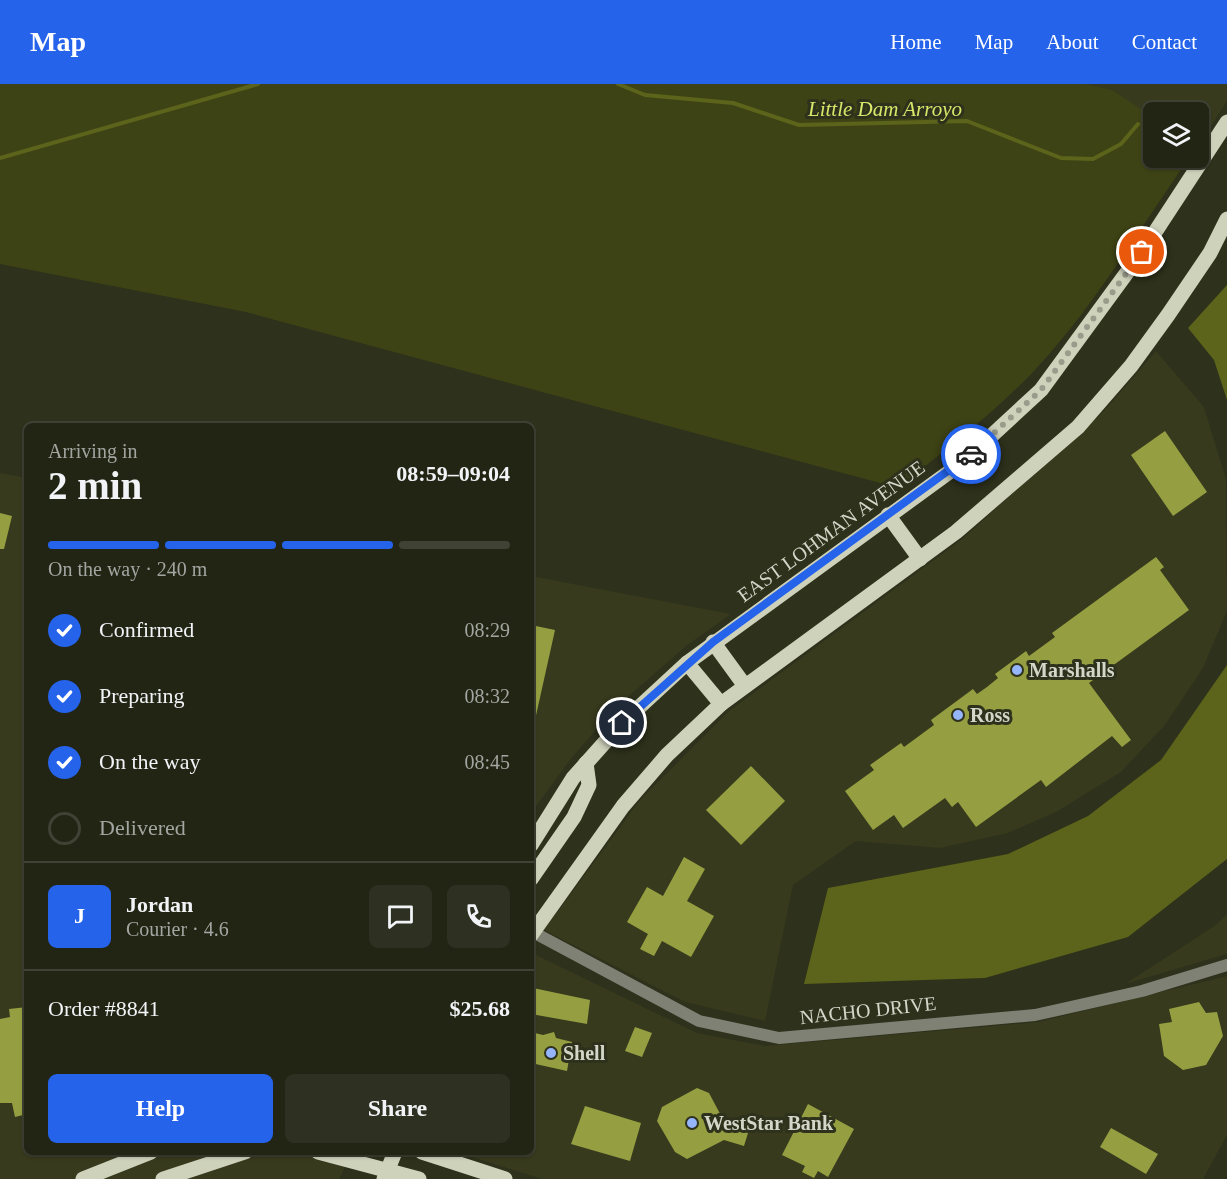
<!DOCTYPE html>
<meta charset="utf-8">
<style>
:root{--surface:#222514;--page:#2e3122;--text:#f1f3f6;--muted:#a2a5a0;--line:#3f4234;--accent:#2563eb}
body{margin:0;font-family:"Times New Roman",serif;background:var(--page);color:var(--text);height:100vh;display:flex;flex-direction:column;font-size:22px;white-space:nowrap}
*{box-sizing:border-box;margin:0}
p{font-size:20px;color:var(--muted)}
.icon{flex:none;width:33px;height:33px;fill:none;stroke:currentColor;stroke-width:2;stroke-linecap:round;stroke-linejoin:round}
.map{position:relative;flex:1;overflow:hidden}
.panel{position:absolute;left:24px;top:339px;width:510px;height:732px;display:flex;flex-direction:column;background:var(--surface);border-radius:9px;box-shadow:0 2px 4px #0004,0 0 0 2px var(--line)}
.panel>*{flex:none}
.buttons{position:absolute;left:1143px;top:18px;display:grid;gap:12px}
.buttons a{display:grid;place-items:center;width:66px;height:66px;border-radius:9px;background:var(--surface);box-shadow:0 2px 4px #0004,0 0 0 2px var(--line);font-size:30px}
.pin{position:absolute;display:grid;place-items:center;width:51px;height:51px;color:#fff;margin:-26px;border:3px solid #fff;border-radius:50%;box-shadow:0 2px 6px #0007}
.courier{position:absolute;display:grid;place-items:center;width:60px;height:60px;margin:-30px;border:4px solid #2563eb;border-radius:50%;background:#fff;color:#222;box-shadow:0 2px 8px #0007}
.head em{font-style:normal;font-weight:700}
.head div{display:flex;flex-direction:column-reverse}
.head{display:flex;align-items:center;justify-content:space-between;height:102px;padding:0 24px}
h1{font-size:39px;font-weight:700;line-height:45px}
.bar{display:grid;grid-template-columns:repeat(4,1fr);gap:9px 6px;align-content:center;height:72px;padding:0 24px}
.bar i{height:8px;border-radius:4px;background:var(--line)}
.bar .active{background:var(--accent)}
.bar p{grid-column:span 4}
.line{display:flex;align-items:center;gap:15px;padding:0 24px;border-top:2px solid var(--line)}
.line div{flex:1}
.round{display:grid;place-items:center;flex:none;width:63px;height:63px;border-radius:9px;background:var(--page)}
ol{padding:0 24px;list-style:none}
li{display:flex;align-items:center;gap:18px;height:66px}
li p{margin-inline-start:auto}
li .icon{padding:6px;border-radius:50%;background:var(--accent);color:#fff;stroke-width:4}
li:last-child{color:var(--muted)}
li i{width:33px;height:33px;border:3px solid var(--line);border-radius:50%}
.action{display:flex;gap:12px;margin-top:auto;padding:12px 24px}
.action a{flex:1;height:69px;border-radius:9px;background:var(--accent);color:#fff;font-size:24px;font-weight:700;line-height:69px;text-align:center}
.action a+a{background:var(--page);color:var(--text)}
header{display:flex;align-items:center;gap:36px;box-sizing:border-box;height:84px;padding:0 30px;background:var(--accent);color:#fff}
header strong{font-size:28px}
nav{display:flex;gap:33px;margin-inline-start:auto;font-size:21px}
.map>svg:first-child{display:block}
.built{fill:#373a1d}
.green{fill:#3e4315}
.water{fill:#5c631a}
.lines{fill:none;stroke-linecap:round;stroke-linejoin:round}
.stream{stroke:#5c631a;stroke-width:4}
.building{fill:#959f41}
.minor{stroke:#7f8175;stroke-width:12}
.major{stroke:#cfd2bb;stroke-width:15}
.done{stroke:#999c8b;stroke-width:6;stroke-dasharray:0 10.8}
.route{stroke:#2563eb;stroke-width:8}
.poi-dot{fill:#95b6fd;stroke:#2e311b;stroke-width:2}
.labels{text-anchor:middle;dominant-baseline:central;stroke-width:6;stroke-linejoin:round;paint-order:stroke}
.street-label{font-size:20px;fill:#d3d6c8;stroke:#2e311b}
.poi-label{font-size:20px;font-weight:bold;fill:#d3d6c8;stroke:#2e311b;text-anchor:start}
.water-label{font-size:21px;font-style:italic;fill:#d8e66a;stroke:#2e311b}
</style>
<header>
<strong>Map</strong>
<nav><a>Home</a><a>Map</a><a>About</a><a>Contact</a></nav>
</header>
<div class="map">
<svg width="1227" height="1095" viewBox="0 0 1227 1095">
<rect width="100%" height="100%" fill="#2e311b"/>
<g class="built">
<path d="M 1075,0 L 1227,0 L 1227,17 L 1199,61 L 1198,28 L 1154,28 L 1153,37 Z"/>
<path d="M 1156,267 L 1204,323 L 1226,395 L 1227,527 L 1203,584 L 1165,641 L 1121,688 L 1058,727 L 1008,749 L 940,764 L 856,757 L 793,801 L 765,937 L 685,918 L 544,846 L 640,716 L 729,627 L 961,456 L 1104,327 Z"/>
<path d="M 0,389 L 27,394 L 27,1068 L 353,1068 L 339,1095 L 0,1095 Z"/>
<path d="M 531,492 L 731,530 L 686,562 L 612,627 L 570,676 L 531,729 Z"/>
<path d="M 1227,830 L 1227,870 L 1125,900 L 1216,841 Z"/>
<path d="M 534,870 L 697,949 L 765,962 L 1038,938 L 1227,892 L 1227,1051 L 1203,1095 L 542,1095 L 456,1068 L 531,1068 L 531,876 Z"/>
</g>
<path class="green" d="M 0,0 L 1085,0 L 1112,6 L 1153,33 L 1154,74 L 1189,74 C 1139,145 1094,223 1034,287 C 989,334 937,373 885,413 L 884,400 L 869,396 L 246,228 L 0,180 Z"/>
<g class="water">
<path d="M 1227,201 L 1227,316 L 1214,276 L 1188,244 Z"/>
<path d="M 1227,581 L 1227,775 L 1128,853 L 985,894 L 804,900 L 828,804 L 1008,770 L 1088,732 L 1161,676 Z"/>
</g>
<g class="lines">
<g class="stream">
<path d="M 618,0 L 645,11 L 733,19 L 799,41 L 967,37 L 1061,74 L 1093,75 L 1121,60 L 1138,40"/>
<path d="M 0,74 L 258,0"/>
</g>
</g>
<g class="building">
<path d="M 1165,347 L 1207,408 L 1173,432 L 1131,371 Z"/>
<path d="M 0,429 L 12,432 L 4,465 L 0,465 Z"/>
<path d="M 1156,473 L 1164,483 L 1160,486 L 1189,526 L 1089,599 L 1131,656 L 1122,663 L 1112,652 L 1046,703 L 1041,696 L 976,743 L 958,718 L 952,723 L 945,714 L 903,744 L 894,731 L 873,746 L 845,707 L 874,686 L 870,681 L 901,659 L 904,663 L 934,641 L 931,636 L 973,605 L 977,610 L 987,603 L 998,594 L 995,590 L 1026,567 L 1029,572 L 1055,553 L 1052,549 Z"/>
<path d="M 531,541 L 555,546 L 535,636 L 531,635 Z"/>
<path d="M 751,682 L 785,717 L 741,761 L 706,726 Z"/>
<path d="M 684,773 L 705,785 L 687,817 L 714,832 L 691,873 L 662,857 L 654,872 L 640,865 L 648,850 L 627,838 L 647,803 L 663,812 Z"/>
<path d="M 533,904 L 590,916 L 587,940 L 531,930 Z"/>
<path d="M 1199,918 L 1206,929 L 1217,928 L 1223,952 L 1206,981 L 1183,986 L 1164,972 L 1159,940 L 1172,938 L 1169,925 Z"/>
<path d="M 27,923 L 27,1030 L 15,1033 L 12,1019 L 0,1019 L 0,935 L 10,933 L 9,925 Z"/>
<path d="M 635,943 L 652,949 L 642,973 L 625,967 Z"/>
<path d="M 531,948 L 543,951 L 554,948 L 556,954 L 572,958 L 567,987 L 531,979 Z"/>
<path d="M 697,1004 L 709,1009 L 726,1041 L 748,1049 L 744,1062 L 724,1056 L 687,1075 L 675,1068 L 657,1037 L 662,1023 Z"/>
<path d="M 808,1020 L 854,1045 L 828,1093 L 818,1087 L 814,1094 L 802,1088 L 805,1082 L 782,1071 Z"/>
<path d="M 585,1022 L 641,1039 L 630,1077 L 571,1060 Z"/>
<path d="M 1111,1044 L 1158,1070 L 1146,1090 L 1100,1063 Z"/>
</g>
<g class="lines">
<path class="minor" d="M 531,847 L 699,937 L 779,954 L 1035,931 L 1142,907 L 1227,881"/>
<g class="major">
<path d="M 888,431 L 920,475"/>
<path d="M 713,558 L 745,602"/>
<path d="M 687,579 L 721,620"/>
<path d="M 531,761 L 573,694 L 622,639 L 687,579 L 963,378 L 1041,306 L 1142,168 L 1227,38"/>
<path d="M 531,795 L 574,733 L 589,701 L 586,679"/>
<path d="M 531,851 L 623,722 L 667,671 L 721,620 L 956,448 L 1078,343 L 1131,282 L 1168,231 L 1210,169 L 1227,135"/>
<path d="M 318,1068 L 419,1095"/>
<path d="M 422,1068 L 505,1095"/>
<path d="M 83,1095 L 151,1068"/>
<path d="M 163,1095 L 245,1068"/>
<path d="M 384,1095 L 395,1068"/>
</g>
</g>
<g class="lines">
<path class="done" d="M 971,370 L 1041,306 L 1142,168"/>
<path class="route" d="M 622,639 L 713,558 L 971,370"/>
</g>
<g class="poi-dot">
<circle cx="1017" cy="586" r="6"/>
<circle cx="958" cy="631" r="6"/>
<circle cx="551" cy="969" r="6"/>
<circle cx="692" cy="1039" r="6"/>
</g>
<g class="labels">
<g class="street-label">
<text transform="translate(831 447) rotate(-36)">EAST LOHMAN AVENUE</text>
<text transform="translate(868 926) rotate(-6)">NACHO DRIVE</text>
</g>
<g class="poi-label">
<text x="1029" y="586">Marshalls</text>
<text x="970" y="631">Ross</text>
<text x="563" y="969">Shell</text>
<text x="704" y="1039">WestStar Bank</text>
</g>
<g class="water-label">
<text x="885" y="25">Little Dam Arroyo</text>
</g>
</g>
</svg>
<div class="buttons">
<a><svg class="icon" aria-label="layers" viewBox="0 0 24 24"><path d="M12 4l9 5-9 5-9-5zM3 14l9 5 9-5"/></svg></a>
</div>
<div class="pin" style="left:1142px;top:168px;background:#ea580c"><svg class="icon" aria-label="bag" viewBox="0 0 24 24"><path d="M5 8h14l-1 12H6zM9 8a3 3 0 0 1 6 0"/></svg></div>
<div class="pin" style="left:622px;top:639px;background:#1f2937"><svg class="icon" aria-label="home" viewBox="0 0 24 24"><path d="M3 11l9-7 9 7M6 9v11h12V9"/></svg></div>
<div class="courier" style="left:971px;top:370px"><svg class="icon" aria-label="car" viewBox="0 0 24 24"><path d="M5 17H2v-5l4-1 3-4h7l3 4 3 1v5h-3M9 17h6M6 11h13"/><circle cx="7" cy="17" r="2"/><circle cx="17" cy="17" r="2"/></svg></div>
<section class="panel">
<div class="head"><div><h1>2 min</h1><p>Arriving in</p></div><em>08:59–09:04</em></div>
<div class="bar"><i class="active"></i><i class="active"></i><i class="active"></i><i></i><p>On the way · 240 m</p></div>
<ol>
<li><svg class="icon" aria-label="check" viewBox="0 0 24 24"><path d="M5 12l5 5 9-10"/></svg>Confirmed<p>08:29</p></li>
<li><svg class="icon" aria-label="check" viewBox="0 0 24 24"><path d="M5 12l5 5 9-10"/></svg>Preparing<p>08:32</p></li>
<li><svg class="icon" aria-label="check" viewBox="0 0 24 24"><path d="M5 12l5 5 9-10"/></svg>On the way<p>08:45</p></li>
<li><i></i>Delivered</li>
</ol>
<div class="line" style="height:108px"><b class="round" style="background:var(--accent);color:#fff">J</b><div><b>Jordan</b><p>Courier · 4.6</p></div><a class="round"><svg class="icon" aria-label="chat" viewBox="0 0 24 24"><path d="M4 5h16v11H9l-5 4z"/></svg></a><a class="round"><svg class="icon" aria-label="phone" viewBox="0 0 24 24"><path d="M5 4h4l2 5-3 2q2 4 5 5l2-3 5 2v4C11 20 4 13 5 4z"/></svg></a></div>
<div class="line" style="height:78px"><div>Order #8841</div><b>$25.68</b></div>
<div class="action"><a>Help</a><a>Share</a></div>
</section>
</div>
